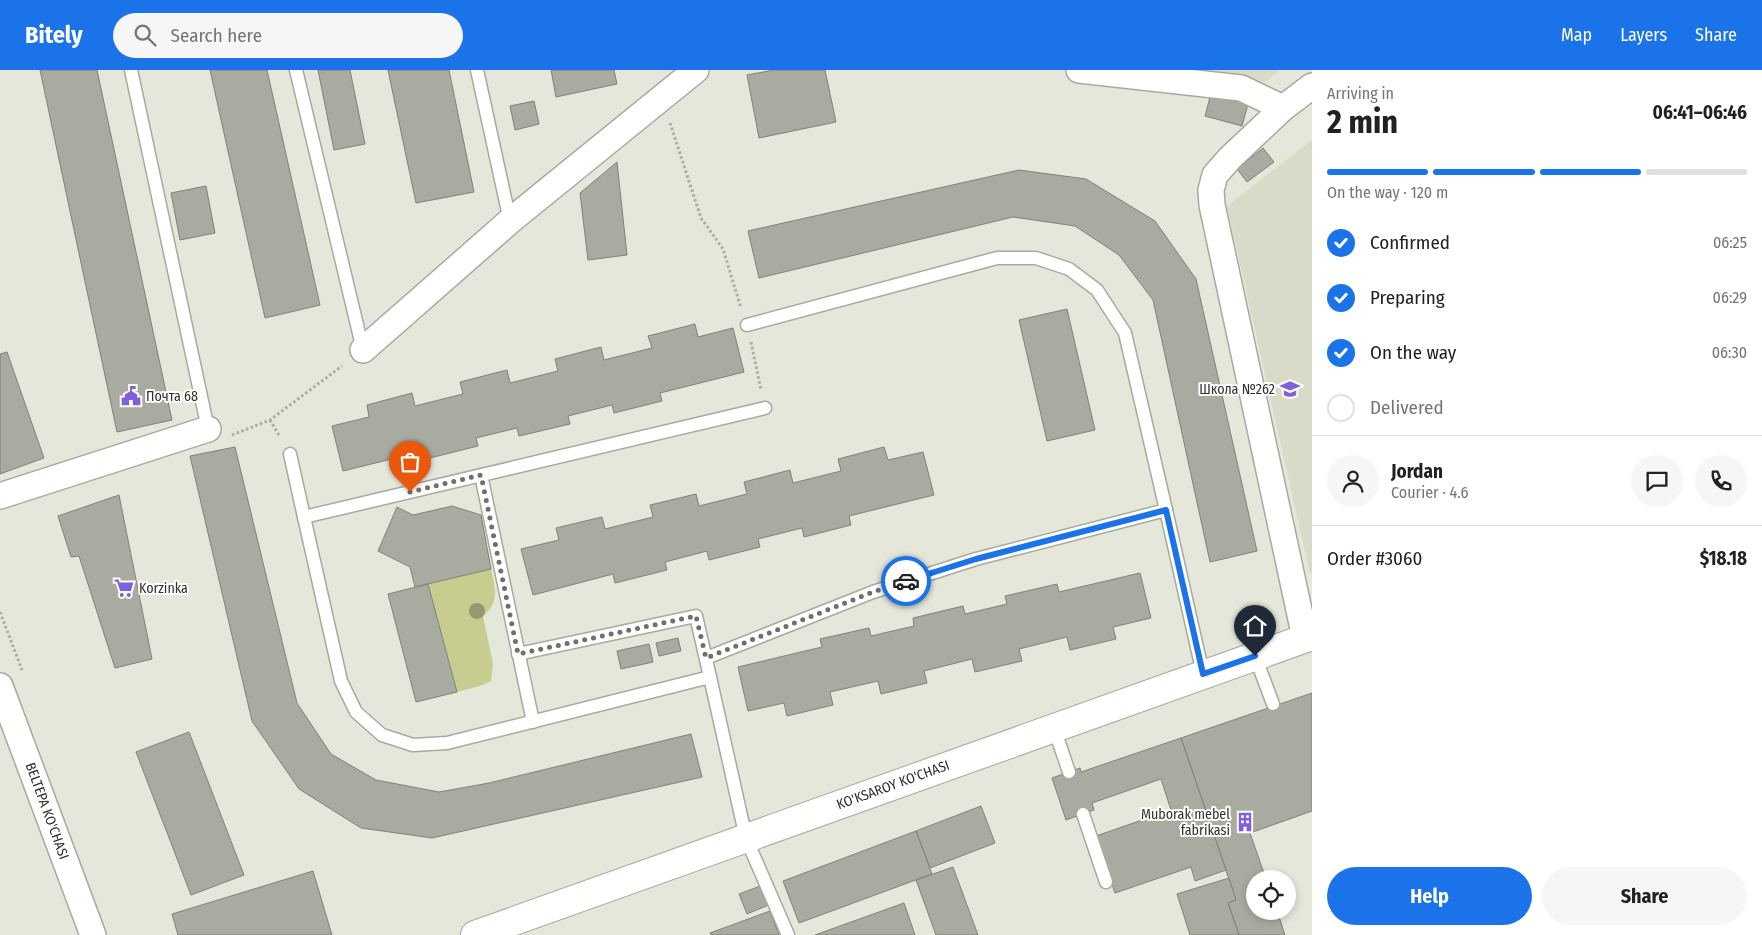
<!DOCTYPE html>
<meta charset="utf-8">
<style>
:root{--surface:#fff;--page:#f6f6f6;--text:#202124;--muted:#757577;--line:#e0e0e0;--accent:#1a73e8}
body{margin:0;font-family:"Fira Sans Condensed",sans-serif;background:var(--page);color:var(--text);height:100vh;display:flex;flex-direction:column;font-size:19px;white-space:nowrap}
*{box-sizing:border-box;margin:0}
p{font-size:16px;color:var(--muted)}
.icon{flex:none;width:28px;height:28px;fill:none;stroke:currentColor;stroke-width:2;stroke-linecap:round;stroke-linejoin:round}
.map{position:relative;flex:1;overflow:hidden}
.side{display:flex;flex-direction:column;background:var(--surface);width:450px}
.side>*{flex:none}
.fabs{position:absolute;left:1246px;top:800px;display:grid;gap:10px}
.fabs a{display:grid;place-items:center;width:50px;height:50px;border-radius:50%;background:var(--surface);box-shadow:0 2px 8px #0003;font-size:25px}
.pin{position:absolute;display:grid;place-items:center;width:42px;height:42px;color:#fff;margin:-51px -21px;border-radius:50% 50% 50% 0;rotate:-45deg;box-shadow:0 0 5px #0007}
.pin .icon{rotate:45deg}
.courier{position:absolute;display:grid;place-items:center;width:50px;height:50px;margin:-25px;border:4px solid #1a73e8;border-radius:50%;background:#fff;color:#222;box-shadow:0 1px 6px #0007}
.summary em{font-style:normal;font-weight:700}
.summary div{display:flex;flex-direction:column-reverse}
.summary{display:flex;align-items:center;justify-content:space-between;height:85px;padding:0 15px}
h1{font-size:32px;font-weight:700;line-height:38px}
.bar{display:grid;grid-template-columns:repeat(4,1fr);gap:8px 5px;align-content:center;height:60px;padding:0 15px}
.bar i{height:6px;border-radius:4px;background:var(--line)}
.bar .active{background:var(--accent)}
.bar p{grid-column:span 4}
.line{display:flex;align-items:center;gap:12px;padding:0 15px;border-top:1px solid var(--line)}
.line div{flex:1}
.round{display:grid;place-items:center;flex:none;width:52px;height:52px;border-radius:26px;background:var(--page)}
ol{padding:0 15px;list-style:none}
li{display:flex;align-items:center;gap:15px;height:55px}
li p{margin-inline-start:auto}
li .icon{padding:5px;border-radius:50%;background:var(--accent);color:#fff;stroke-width:4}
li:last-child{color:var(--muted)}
li i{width:28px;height:28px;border:2px solid var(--line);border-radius:50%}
.action{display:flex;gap:10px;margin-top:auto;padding:10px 15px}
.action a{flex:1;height:58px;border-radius:30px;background:var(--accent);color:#fff;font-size:20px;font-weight:700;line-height:58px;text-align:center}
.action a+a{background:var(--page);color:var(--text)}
header{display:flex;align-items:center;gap:30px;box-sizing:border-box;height:70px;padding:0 25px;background:var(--accent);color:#fff}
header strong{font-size:24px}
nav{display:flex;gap:28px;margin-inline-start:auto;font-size:18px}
.search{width:350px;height:45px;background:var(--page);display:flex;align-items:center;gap:12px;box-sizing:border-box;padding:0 18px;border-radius:28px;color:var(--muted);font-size:19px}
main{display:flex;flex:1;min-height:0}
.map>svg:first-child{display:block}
.built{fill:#d9dbc8}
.green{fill:#c7cd8e}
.building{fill:#a9aba0;stroke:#818277}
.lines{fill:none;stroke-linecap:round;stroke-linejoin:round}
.lane-casing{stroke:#a8aa9f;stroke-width:15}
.street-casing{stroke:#a8aa9f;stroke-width:28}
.secondary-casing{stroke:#a8aa9f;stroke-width:30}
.path{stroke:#abaca3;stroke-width:3;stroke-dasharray:2.5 2.5;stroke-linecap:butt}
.lane{stroke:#fff;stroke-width:12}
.street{stroke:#fff;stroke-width:25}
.secondary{stroke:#fff;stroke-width:28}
.tree{fill:#969874}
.done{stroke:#6f7069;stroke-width:5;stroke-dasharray:0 9}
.route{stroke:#1a73e8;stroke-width:6}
.labels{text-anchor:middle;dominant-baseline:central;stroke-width:4;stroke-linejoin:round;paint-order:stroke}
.poi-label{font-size:14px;fill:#30302c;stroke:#fff;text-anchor:end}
.street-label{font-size:14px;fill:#30302c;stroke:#fff}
</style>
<header>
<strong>Bitely</strong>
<div class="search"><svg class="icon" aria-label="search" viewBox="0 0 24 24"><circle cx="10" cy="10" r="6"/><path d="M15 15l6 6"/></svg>Search here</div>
<nav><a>Map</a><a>Layers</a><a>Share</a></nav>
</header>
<main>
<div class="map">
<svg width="1312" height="865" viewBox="0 0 1312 865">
<rect width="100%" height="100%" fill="#e5e7db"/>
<g class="built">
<path d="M 1182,0 L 1279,0 L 1265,12 Z"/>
<path d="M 1312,70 L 1312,503 L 1310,504 L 1227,136 Z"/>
</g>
<path class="green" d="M 491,499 C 495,518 500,533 483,546 L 493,594 L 491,611 L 483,615 L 457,622 L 428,514 Z"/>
<g class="building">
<path d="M 40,0 L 97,0 L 172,350 L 117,362 Z"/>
<path d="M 210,0 L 267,0 L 320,235 L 265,248 Z"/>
<path d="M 318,0 L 350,0 L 365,74 L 334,80 Z"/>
<path d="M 388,0 L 449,0 L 474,122 L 416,133 Z"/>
<path d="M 551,0 L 614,0 L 617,14 L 556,27 Z"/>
<path d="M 774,0 L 825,0 L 836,52 L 759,68 L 747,5 Z"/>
<path d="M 1211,23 L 1248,34 L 1242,56 L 1205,46 Z"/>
<path d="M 534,31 L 539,54 L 515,60 L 510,36 Z"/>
<path d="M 1263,78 L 1274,92 L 1247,112 L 1237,99 Z"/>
<path d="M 617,92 L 627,185 L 588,190 L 580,123 Z"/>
<path d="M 1019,100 L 1086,109 L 1155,151 L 1196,209 L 1257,481 L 1210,492 L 1153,230 L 1119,185 L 1075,156 L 1013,147 L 759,208 L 748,161 Z"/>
<path d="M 206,116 L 215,163 L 180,170 L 171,123 Z"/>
<path d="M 1067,239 L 1095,360 L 1047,371 L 1019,250 Z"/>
<path d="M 695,254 L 698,267 L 733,258 L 744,302 L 660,323 L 662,331 L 614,343 L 612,335 L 568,346 L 570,354 L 519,366 L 517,358 L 476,368 L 478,376 L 426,389 L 424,381 L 343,401 L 332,356 L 369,347 L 367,335 L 412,323 L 415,336 L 463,324 L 460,312 L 507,300 L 510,313 L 558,301 L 555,289 L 601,277 L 604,290 L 652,278 L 648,266 Z"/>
<path d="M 7,282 L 44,388 L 0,404 L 0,284 Z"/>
<path d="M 235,377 L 297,633 L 331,684 L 376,710 L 439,722 L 489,713 L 691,664 L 702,707 L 432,768 L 361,758 L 299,719 L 252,651 L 190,386 Z"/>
<path d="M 884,377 L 888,390 L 923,382 L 934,425 L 849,446 L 851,455 L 804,467 L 802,458 L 758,469 L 760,477 L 709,490 L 707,481 L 665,492 L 667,500 L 615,513 L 613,504 L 533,525 L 521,479 L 559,470 L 556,458 L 602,447 L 605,459 L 653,447 L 650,435 L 696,424 L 699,436 L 747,424 L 744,412 L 790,400 L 793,413 L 841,401 L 838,389 Z"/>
<path d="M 119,425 L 152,589 L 115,598 L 79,486 L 71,487 L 58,446 Z"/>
<path d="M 452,436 L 481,445 L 491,499 L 415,517 L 410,497 L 378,481 L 397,437 L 413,445 Z"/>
<path d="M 1140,503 L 1151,548 L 1113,557 L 1116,569 L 1070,580 L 1067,567 L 1019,579 L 1022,591 L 975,602 L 972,589 L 924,601 L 927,613 L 881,624 L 878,611 L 830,622 L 833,635 L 787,646 L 784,633 L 748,641 L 738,597 L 822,577 L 820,569 L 869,558 L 871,566 L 914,556 L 913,548 L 963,536 L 965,544 L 1007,534 L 1005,526 L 1057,514 L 1059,522 Z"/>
<path d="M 428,514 L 457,622 L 416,632 L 388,524 Z"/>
<path d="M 678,568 L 681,581 L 659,586 L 656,573 Z"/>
<path d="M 649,574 L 653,592 L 621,599 L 617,581 Z"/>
<path d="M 1312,623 L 1312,741 L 1250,763 L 1266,809 L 1255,809 L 1255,841 L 1277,841 L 1285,865 L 1239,865 L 1228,833 L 1236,830 L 1181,668 Z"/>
<path d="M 189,662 L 244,805 L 191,825 L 136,682 Z"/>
<path d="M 1181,668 L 1226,800 L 1195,811 L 1191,797 L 1115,823 L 1096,766 L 1171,740 L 1161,709 L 1092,733 L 1094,740 L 1066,750 L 1052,708 L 1080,698 L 1081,702 Z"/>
<path d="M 981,736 L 995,773 L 930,798 L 916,761 Z"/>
<path d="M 916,761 L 932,804 L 799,853 L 783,811 Z"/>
<path d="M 953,797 L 978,865 L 936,865 L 916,810 Z"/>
<path d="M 313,801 L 332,865 L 178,865 L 172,844 Z"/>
<path d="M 1229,808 L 1236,830 L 1228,833 L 1239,865 L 1190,865 L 1177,824 Z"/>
<path d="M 763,815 L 771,834 L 747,844 L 739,824 Z"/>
<path d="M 904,833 L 915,865 L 815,865 Z"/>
<path d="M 770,841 L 779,865 L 711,865 L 710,863 Z"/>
</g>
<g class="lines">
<defs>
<g id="lane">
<path d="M 131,0 L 208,359"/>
<path d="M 296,0 L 363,280"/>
<path d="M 477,0 L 510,151"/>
<path d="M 747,255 L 997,188 L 1036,188 L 1069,199 L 1097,220 L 1125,263 L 1166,440"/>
<path d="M 765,338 L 304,447 L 341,611 L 356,642 L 382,665 L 413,675 L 447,673 L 710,607 L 746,768 L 788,865"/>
<path d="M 290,384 L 304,447"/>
<path d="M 481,405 L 533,652"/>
<path d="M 518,584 L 696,546 L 710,607"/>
<path d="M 1255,586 L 1273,634"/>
<path d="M 706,588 L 873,522 L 976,489 L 1166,440 L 1203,604"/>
<path d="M 1054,658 L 1069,702"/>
<path d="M 1083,744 L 1106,812"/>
</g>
<g id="street">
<path d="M 1079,0 L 1241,18 L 1283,38 L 1312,16"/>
<path d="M 1283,38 L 1230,88 L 1215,105 L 1211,120 L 1212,135 L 1305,568"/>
<path d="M 363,280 L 510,151 L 696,0"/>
<path d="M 0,426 L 208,359"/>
<path d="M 0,616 L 93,865"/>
</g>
<path id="secondary" d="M 475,865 L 1312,566"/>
</defs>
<use href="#lane" class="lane-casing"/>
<use href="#street" class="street-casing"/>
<use href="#secondary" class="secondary-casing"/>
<g class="path">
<path d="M 670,53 L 701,148 L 723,179 L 741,238"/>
<path d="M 751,272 L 761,320"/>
<path d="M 270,350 L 280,367"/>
<path d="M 232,365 L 270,350 L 342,296"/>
<path d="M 0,542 L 22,600"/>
</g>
<use href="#lane" class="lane"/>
<use href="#street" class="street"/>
<use href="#secondary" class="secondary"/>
</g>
<circle class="tree" cx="477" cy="541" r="8"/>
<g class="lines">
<path class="done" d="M 410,422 L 481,405 L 518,584 L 696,546 L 706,588 L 873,522 L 906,511"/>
<path class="route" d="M 906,511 L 976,489 L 1166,440 L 1203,604 L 1255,586"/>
</g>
<defs>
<symbol id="school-bare" viewBox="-9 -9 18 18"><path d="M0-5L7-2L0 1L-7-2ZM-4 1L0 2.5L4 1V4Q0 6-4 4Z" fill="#8260db" stroke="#fff" stroke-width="2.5" paint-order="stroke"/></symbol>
<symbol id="civic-bare" viewBox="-9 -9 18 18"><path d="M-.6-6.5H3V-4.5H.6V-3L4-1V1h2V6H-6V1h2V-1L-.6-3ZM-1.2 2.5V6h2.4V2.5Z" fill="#8260db" stroke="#fff" stroke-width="2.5" paint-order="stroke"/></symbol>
<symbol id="supermarket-bare" viewBox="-9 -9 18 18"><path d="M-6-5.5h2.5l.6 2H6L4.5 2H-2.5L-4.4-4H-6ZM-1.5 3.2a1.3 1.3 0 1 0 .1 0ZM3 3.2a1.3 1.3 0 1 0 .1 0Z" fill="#8260db" stroke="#fff" stroke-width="2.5" paint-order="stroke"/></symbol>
<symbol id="building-bare" viewBox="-9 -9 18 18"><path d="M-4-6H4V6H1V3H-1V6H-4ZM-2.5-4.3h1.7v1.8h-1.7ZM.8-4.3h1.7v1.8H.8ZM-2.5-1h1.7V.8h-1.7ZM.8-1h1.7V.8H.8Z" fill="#8260db" stroke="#fff" stroke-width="2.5" paint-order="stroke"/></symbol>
</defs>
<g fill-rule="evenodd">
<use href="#school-bare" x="1276" y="305" width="28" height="28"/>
<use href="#civic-bare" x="117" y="312" width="28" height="28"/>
<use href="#supermarket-bare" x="110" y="504" width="28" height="28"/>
<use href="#building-bare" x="1231" y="738" width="28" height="28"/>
</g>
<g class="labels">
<g class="poi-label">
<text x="1275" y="319">Школа №262</text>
<text x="146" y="326" text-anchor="start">Почта 68</text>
<text x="139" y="518" text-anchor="start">Korzinka</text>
<text x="1230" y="744">Muborak mebel<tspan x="1230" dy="16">fabrikasi</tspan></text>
</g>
<g class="street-label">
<text transform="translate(893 715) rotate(-20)">KO'KSAROY KO'CHASI</text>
<text transform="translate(47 741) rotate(70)">BELTEPA KO'CHASI</text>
</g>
</g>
</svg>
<div class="fabs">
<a><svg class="icon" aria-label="locate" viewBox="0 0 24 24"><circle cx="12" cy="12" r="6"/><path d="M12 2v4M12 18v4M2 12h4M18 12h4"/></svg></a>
</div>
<div class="pin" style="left:410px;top:422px;background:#ea580c"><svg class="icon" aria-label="bag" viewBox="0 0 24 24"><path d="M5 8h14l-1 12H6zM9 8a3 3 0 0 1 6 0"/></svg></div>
<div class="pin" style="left:1255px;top:586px;background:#1f2937"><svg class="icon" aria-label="home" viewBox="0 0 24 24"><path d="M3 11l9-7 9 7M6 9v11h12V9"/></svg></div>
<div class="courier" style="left:906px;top:511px"><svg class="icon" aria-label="car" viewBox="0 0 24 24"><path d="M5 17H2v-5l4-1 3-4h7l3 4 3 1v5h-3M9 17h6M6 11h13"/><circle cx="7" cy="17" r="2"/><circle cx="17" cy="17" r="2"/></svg></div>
</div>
<section class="side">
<div class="summary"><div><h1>2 min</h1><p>Arriving in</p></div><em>06:41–06:46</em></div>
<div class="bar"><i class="active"></i><i class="active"></i><i class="active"></i><i></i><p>On the way · 120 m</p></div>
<ol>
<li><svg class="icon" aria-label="check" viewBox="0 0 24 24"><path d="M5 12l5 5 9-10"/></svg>Confirmed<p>06:25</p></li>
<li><svg class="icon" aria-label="check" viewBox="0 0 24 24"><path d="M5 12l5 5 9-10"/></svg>Preparing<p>06:29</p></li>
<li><svg class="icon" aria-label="check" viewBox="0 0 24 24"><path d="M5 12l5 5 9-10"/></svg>On the way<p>06:30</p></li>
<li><i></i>Delivered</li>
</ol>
<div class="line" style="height:90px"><a class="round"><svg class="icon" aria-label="person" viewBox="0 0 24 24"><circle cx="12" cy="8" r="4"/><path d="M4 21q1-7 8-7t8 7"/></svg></a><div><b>Jordan</b><p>Courier · 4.6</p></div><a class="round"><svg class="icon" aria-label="chat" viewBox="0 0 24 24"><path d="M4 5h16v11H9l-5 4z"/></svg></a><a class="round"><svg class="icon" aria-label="phone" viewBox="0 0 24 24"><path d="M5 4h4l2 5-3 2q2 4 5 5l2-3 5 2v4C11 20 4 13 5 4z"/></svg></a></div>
<div class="line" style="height:65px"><div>Order #3060</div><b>$18.18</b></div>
<div class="action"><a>Help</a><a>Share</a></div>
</section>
</main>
